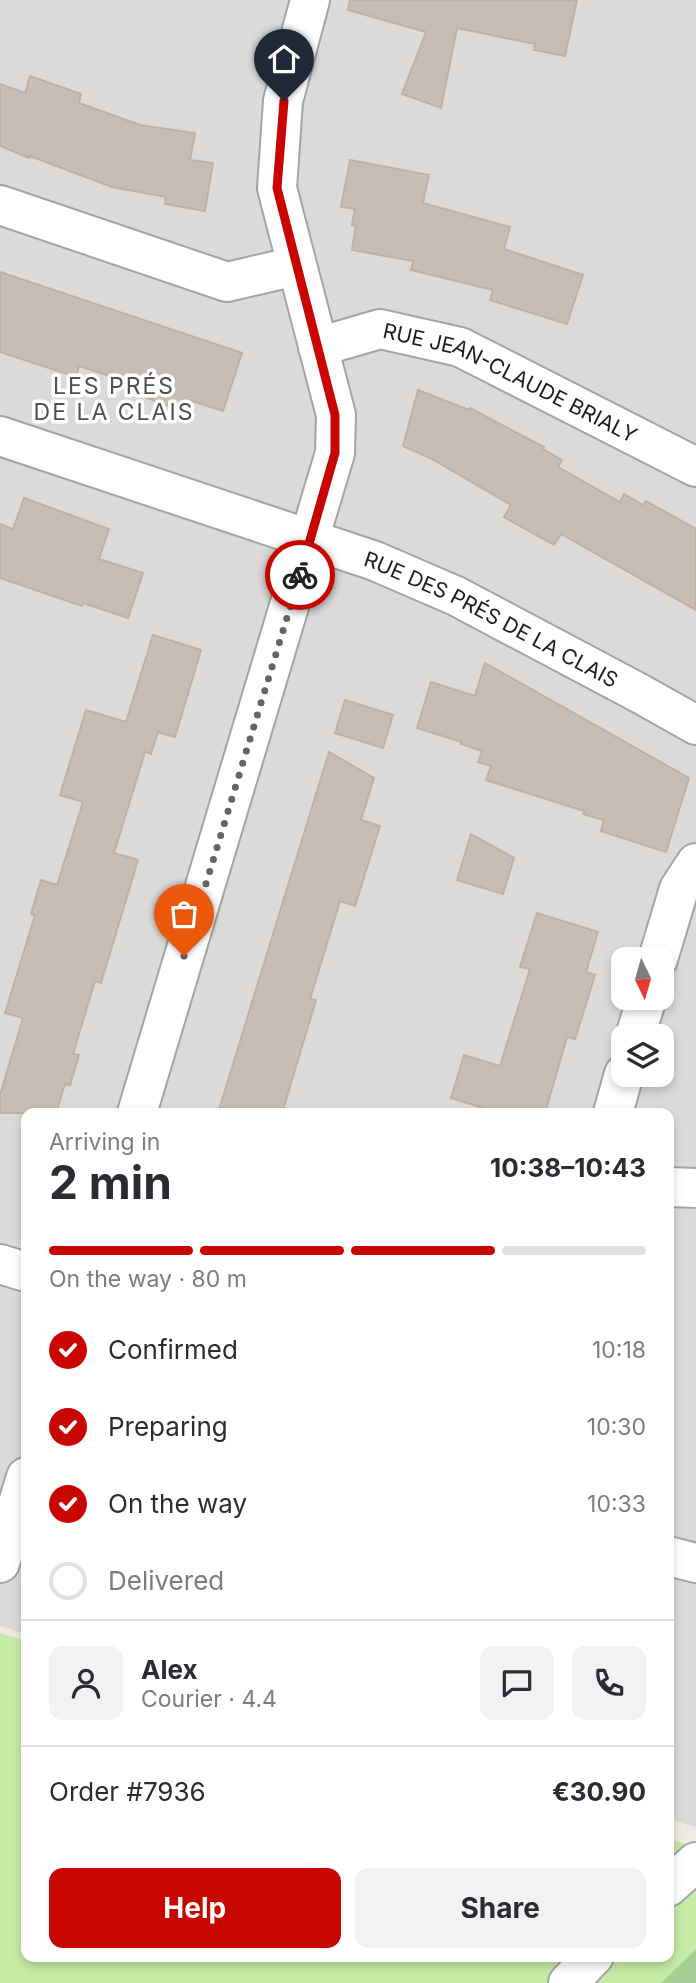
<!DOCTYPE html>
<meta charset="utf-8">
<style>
:root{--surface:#fff;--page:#f2f2f3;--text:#2b2b33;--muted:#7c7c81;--line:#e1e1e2;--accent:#c90500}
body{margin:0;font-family:Inter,sans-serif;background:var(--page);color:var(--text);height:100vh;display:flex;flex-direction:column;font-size:26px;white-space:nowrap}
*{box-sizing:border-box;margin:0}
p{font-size:23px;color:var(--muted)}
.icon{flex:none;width:38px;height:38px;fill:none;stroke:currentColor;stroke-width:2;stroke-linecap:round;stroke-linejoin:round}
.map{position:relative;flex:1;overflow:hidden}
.panel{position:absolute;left:21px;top:1108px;width:653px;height:854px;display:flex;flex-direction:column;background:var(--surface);border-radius:14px;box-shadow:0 4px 10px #0003}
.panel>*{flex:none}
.needle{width:46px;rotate:175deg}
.buttons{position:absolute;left:611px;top:947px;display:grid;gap:14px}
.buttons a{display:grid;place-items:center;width:63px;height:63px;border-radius:14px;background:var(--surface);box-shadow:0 4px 10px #0003;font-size:35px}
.pin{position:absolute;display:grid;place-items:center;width:60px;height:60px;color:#fff;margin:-72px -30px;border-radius:50% 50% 50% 0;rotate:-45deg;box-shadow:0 0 7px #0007}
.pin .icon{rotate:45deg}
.courier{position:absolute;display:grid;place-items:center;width:70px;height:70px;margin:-35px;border:5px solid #c90500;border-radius:50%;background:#fff;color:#222;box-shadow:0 2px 9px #0007}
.overview em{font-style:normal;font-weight:700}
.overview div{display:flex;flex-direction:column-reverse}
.overview{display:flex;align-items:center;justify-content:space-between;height:119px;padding:0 28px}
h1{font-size:46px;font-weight:700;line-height:52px}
.bar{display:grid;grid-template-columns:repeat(4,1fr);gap:10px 7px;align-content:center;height:84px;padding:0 28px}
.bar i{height:9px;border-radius:5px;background:var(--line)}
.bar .active{background:var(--accent)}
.bar p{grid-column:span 4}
.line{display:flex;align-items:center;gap:18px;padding:0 28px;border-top:2px solid var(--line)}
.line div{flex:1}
.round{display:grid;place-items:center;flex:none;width:74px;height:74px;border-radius:14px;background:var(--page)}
ol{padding:0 28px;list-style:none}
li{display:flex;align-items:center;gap:21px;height:77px}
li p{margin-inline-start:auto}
li .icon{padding:7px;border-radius:50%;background:var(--accent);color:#fff;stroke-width:4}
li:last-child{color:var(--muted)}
li i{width:38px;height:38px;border:4px solid var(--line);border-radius:50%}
.primary-button{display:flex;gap:14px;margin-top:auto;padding:14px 28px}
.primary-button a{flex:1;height:80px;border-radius:14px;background:var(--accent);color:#fff;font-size:28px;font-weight:700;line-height:80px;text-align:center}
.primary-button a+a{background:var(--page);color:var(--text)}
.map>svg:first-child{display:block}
.residential{fill:#dbdad9;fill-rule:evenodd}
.grass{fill:#c6eba5}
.forest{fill:#a4d095}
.building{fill:#c6bdb5;stroke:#c1b1a4;stroke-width:2}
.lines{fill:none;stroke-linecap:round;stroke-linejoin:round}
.minor-casing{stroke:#a4a4a4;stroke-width:42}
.minor{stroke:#fff;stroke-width:38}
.done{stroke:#666562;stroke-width:7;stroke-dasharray:0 12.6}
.route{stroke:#c90500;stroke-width:9}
.labels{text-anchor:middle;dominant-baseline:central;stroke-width:7;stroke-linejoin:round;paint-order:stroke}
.street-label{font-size:21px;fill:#1d1d1d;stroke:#fff}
.neighbourhood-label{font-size:23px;letter-spacing:2px;fill:#505050;stroke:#fff}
</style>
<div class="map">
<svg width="696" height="1983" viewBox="0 0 696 1983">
<rect width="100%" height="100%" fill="#eeebe2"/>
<path class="residential" d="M 0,0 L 696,0 L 696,1827 L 668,1819 L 668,1113 L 26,1113 L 26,1634 L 0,1626 ZM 623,959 L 662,959 L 662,998 L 623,998 ZM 623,1036 L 662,1036 L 662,1074 L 623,1074 Z"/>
<path class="grass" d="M 0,1633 L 26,1641 L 26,1956 L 668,1956 L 669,1839 L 696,1847 L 696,1949 L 661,1983 L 0,1983 Z"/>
<path class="forest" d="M 696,1949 L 696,1983 L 661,1983 Z"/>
<g class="building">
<path d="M 350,0 L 577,0 L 565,56 L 534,50 L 535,44 L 457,28 L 441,108 L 402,94 L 426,32 L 348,10 Z"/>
<path d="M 30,76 L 81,94 L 79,103 L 140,125 L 195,133 L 190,160 L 213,163 L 205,211 L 165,204 L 166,197 L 112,187 L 30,156 L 29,158 L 0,146 L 0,84 L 25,93 Z"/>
<path d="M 350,160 L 429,175 L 423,203 L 510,227 L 504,249 L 583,275 L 567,324 L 490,300 L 493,290 L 411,270 L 413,261 L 352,250 L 356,226 L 352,225 L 355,209 L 341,207 Z"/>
<path d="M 0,272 L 242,353 L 223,411 L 189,400 L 185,412 L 145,397 L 147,388 L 79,366 L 76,377 L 0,352 Z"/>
<path d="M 418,390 L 469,410 L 470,408 L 544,447 L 543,449 L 562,460 L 558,467 L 620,502 L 624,494 L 643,505 L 646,501 L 696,529 L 696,610 L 561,534 L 554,545 L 504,517 L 511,505 L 432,459 L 403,446 Z"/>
<path d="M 24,498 L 109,529 L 99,559 L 143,573 L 128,618 L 83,603 L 82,606 L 0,578 L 0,524 L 13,529 Z"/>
<path d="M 153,635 L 201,650 L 175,737 L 158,732 L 151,754 L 145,752 L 114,853 L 138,860 L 101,983 L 95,981 L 73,1054 L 79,1055 L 70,1085 L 65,1084 L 56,1113 L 0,1113 L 0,1095 L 23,1018 L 5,1013 L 35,915 L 31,914 L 41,880 L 57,885 L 83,802 L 60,795 L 86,710 L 126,722 Z"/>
<path d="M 485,663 L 689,778 L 666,852 L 601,831 L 604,820 L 583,814 L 584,811 L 486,780 L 491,766 L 478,762 L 482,751 L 461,744 L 462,742 L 417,728 L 431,682 L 475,696 Z"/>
<path d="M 345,700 L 393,715 L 383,748 L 335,733 Z"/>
<path d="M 329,752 L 374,778 L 361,820 L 380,826 L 355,906 L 340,901 L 310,999 L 316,1000 L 282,1113 L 218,1113 Z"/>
<path d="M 471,834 L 514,858 L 503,894 L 457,880 Z"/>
<path d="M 537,913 L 598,932 L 586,972 L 595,975 L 575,1039 L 567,1037 L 545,1113 L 500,1113 L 451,1098 L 464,1055 L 500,1066 L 530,969 L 520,967 Z"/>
</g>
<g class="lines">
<defs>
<g id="minor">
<path d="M 0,205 L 227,282 L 296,266"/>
<path id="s1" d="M 318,347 L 380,329 L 460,347 L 696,467"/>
<path id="s2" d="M 0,436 L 375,561 L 456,596 L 639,693 L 696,725"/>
<path d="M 658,959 L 679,889 L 696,863"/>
<path d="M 635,1036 L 647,998"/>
<path d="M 137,1113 L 335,453 L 336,415 L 277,188 L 283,101 L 310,0"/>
<path d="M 613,1113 L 624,1074"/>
<path d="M 668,1187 L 696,1188"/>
<path d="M 0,1264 L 26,1272"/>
<path d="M 668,1556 L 696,1563"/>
<path d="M 0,1563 L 26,1477"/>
<path d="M 668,1887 L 696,1862"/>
<path d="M 568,1983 L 594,1956"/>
</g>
</defs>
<use href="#minor" class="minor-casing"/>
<use href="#minor" class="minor"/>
</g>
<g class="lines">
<path class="done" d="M 184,956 L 300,575"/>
<path class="route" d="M 284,101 L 277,188 L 335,415 L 335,453 L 300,575"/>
</g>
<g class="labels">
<g class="street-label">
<text stroke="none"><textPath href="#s1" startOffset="206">RUE JEAN-CLAUDE BRIALY</textPath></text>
<text stroke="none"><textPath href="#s2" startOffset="525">RUE DES PRÉS DE LA CLAIS</textPath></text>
</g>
<g class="neighbourhood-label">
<text x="114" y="386">LES PRÉS<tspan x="114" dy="26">DE LA CLAIS</tspan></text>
</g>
</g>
</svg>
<div class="buttons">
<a><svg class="needle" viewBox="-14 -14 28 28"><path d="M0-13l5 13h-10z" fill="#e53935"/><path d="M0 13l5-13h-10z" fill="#7c7c81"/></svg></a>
<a><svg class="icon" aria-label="layers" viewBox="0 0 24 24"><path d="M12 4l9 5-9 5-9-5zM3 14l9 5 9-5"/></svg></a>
</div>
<div class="pin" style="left:184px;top:956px;background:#ea580c"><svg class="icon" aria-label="bag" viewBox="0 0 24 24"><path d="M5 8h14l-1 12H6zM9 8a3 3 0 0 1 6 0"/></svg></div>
<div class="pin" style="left:284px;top:101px;background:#1f2937"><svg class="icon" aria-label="home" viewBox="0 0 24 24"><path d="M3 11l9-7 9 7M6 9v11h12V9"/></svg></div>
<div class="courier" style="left:300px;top:575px"><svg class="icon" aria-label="bike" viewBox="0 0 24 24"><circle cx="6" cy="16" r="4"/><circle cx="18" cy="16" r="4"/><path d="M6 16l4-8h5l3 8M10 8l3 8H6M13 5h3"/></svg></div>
<section class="panel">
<div class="overview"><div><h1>2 min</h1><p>Arriving in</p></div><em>10:38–10:43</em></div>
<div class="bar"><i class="active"></i><i class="active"></i><i class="active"></i><i></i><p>On the way · 80 m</p></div>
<ol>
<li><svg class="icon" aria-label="check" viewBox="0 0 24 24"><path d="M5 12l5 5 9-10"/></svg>Confirmed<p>10:18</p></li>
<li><svg class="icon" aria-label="check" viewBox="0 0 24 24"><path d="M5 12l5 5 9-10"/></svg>Preparing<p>10:30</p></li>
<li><svg class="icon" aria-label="check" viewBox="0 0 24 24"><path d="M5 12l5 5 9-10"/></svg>On the way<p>10:33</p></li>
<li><i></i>Delivered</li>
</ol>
<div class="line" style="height:126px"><a class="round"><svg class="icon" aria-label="person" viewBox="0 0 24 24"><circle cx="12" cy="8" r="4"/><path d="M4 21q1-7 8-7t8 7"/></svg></a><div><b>Alex</b><p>Courier · 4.4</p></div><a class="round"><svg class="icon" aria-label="chat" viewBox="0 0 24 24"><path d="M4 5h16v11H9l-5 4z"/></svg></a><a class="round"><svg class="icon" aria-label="phone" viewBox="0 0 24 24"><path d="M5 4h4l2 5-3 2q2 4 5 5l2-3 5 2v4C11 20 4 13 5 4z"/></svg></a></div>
<div class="line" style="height:91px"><div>Order #7936</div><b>€30.90</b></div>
<div class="primary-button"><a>Help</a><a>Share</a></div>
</section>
</div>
